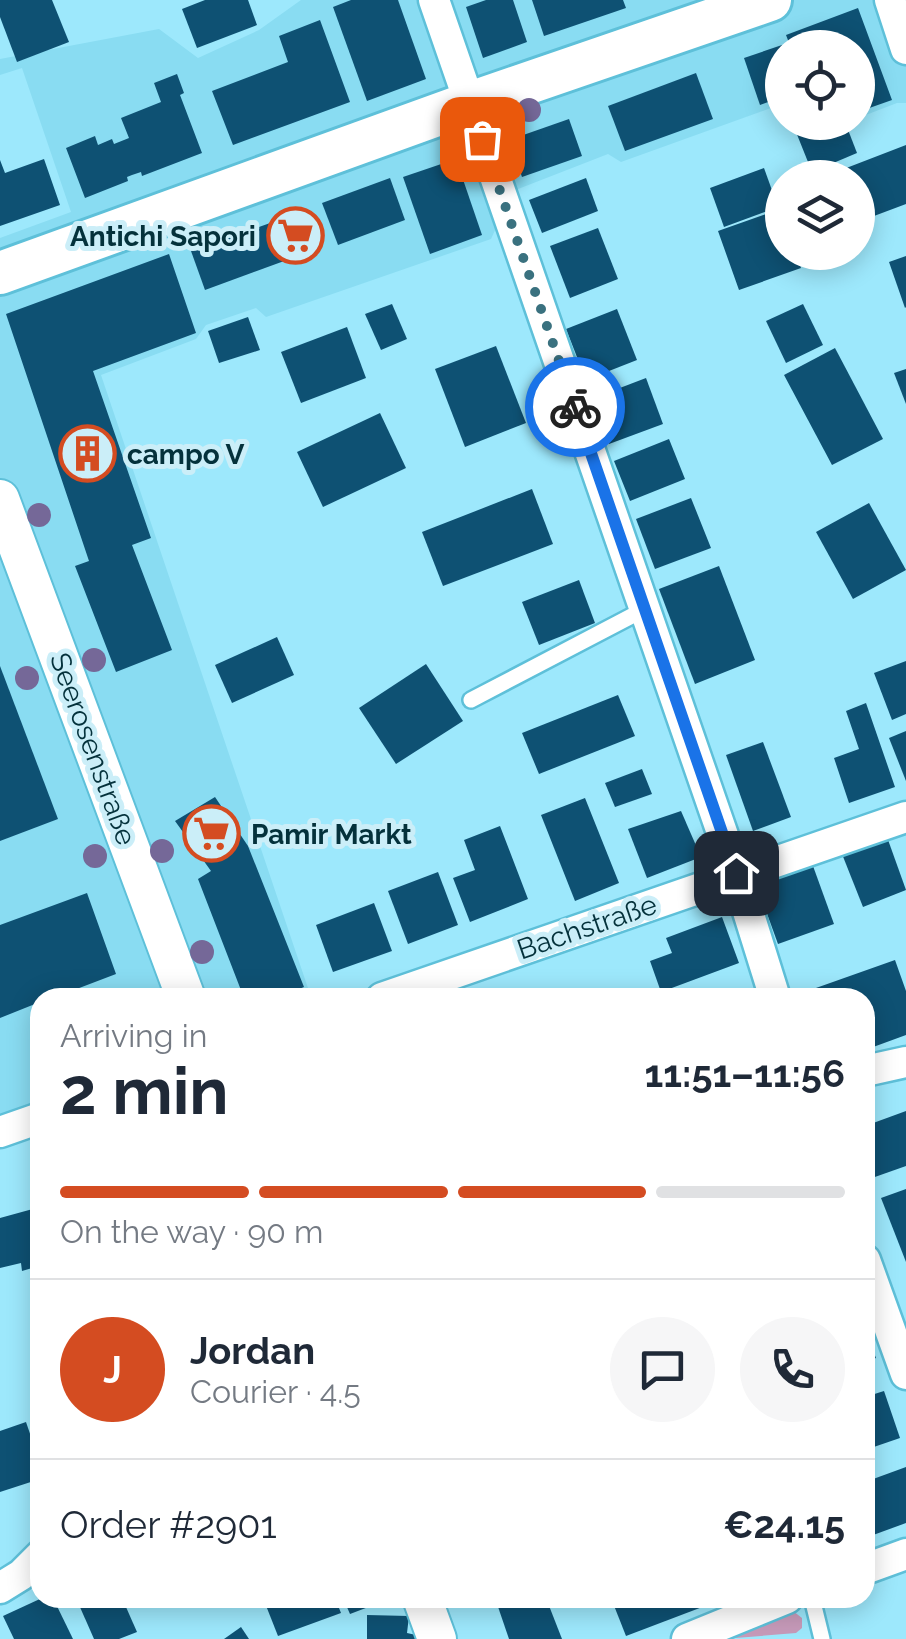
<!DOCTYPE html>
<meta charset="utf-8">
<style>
:root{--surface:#fff;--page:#f6f6f7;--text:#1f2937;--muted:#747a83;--line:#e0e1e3;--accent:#d44c21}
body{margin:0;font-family:Raleway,sans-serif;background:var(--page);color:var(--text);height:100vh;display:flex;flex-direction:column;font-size:38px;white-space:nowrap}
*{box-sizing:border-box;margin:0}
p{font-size:32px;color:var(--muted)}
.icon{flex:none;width:55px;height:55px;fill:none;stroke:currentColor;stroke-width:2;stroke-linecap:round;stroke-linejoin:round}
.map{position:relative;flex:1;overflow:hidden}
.details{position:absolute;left:30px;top:988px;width:845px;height:620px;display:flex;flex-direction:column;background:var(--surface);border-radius:30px;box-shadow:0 5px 25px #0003}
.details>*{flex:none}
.controls{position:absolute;left:765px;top:30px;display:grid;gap:20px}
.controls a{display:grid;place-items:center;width:110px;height:110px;border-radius:50%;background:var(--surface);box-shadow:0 5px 25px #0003;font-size:50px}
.pin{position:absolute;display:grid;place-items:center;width:85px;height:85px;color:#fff;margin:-42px;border-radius:20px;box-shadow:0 5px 15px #0006}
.courier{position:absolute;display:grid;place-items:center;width:100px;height:100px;margin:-50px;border:8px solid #1a73e8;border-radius:50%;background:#fff;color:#222;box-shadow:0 2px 12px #0007}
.overview em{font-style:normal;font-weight:700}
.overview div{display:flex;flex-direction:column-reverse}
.overview{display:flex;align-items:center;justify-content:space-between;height:170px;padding:0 30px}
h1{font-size:65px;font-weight:700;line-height:75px}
.bar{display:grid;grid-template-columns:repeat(4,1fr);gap:15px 10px;align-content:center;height:120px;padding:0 30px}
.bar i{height:12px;border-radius:8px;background:var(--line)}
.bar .active{background:var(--accent)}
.bar p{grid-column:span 4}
.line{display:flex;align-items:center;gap:25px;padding:0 30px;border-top:2px solid var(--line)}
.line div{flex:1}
.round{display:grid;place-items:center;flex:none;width:105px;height:105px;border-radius:52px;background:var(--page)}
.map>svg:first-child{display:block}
.built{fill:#89dcf2}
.green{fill:#c69ab9}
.building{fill:#0e5173}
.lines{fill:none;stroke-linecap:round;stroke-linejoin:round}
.service-casing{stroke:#5ec0d9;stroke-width:20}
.minor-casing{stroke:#5ec0d9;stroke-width:35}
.tertiary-casing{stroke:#5ec0d9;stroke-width:42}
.secondary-casing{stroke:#5ec0d9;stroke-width:48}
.service{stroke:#fff;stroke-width:15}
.minor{stroke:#fff;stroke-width:30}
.tertiary{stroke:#fff;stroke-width:38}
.secondary{stroke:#fff;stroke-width:42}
.tree{fill:#756898}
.done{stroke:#3a717f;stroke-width:10;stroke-dasharray:0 18}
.route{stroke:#1a73e8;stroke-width:12}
.labels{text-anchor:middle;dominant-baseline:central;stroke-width:10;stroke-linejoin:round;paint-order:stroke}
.poi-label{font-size:28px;font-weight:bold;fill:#04313b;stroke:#cbeef8;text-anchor:start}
.street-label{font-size:28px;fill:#04313b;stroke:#cbeef8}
</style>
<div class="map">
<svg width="906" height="1639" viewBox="0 0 906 1639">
<rect width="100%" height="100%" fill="#9de8fc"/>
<path class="built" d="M 301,0 L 906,0 L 906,103 L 897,103 L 858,118 L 858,48 L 782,48 L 782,104 L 621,162 L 608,154 L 513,191 L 491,239 L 266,317 L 256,308 L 206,325 L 196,339 L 101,375 L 311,997 L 40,998 L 40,1104 L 0,1118 L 0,238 L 71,212 L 22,68 L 0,75 L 0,59 L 159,29 L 198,58 L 259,30 Z"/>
<path class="green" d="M 793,1611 L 802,1618 L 802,1628 L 796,1633 L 723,1639 Z"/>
<g class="building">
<path d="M 0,0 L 52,0 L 69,42 L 17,62 L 0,17 Z"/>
<path d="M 205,0 L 248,0 L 257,25 L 197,48 L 182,9 Z"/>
<path d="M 351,0 L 398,0 L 426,79 L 367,101 L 333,7 Z"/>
<path d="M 486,0 L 513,0 L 527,42 L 483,58 L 466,7 Z"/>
<path d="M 532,0 L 623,0 L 626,8 L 544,36 Z"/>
<path d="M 858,8 L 892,100 L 858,112 L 858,48 L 791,48 L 786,35 Z"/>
<path d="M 320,20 L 350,102 L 233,145 L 212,91 L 288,62 L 279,36 Z"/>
<path d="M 782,45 L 782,97 L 760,105 L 744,58 Z"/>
<path d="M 696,73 L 713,119 L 625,151 L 608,106 Z"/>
<path d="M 177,74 L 184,93 L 180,95 L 202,153 L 142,176 L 141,172 L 132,175 L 127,177 L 128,181 L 85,198 L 66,148 L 95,136 L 98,145 L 112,139 L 114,144 L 129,138 L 121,118 L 161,102 L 154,83 Z"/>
<path d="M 569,119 L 582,156 L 522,177 L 509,140 Z"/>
<path d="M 792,122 L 845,122 L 857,153 L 812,172 Z"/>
<path d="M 906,145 L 906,204 L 858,222 L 858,178 L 823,177 Z"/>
<path d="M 44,159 L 60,205 L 0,226 L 0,160 L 5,173 Z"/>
<path d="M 456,159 L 482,235 L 430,254 L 403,177 Z"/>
<path d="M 764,168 L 778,207 L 724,227 L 710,188 Z"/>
<path d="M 390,178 L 405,220 L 338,245 L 322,203 Z"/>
<path d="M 586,178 L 598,211 L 542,233 L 529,200 Z"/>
<path d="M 780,209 L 782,252 L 796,252 L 801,268 L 739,290 L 718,231 Z"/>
<path d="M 304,211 L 317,249 L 205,290 L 191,251 Z"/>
<path d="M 598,228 L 618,279 L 570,298 L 550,246 Z"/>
<path d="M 169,254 L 196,333 L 93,371 L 151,538 L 132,545 L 172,650 L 116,672 L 75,566 L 89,561 L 6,314 Z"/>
<path d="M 906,256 L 906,307 L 905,308 L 889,262 Z"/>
<path d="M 392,304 L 407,339 L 381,350 L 365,314 Z"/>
<path d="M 803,304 L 823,345 L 786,363 L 766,321 Z"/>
<path d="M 617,309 L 637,360 L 586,380 L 566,329 Z"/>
<path d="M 248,317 L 260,350 L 219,363 L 208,331 Z"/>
<path d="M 347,327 L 366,378 L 301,403 L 281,352 Z"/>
<path d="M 496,346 L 526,423 L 465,447 L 435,369 Z"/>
<path d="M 835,348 L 883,439 L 832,465 L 784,375 Z"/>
<path d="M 906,369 L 906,404 L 894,373 Z"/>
<path d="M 646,378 L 663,424 L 609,444 L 591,399 Z"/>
<path d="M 380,413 L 406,468 L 323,507 L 297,452 Z"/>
<path d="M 669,439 L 685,479 L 630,501 L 614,461 Z"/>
<path d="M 532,489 L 553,544 L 443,586 L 422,532 Z"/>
<path d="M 691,498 L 711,548 L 655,569 L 636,519 Z"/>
<path d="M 869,503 L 906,570 L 853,599 L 816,532 Z"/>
<path d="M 719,566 L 755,660 L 695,684 L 659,589 Z"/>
<path d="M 579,580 L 595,623 L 539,645 L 522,602 Z"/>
<path d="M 277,637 L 294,675 L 232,703 L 215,665 Z"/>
<path d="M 906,661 L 906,714 L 892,720 L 874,673 Z"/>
<path d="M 426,664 L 463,721 L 396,764 L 359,708 Z"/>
<path d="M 0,666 L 58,819 L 0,841 Z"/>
<path d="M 618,695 L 635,736 L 539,774 L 522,733 Z"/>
<path d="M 866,703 L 895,787 L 849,803 L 834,758 L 859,749 L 846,711 Z"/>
<path d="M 906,731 L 906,781 L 889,738 Z"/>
<path d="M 763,742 L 791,817 L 753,831 L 726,755 Z"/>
<path d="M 642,769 L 652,794 L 615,807 L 605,783 Z"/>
<path d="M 215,797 L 248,846 L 304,987 L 278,998 L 244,998 L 198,879 L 211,871 L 175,821 Z"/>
<path d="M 585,798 L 619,883 L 575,901 L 541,815 Z"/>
<path d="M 681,811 L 701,857 L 647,878 L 628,829 Z"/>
<path d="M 500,826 L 528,899 L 470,922 L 453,878 L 475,870 L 464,840 Z"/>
<path d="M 887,837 L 906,890 L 863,907 L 842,854 Z"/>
<path d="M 813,866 L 834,924 L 778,944 L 757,886 Z"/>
<path d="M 438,872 L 458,925 L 408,944 L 388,891 Z"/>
<path d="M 87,893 L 116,974 L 53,998 L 40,998 L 40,1002 L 0,1018 L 0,925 Z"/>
<path d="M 374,903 L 392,951 L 333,972 L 316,925 Z"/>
<path d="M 722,917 L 739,963 L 661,992 L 650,961 L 672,953 L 666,938 Z"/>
<path d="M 895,960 L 906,991 L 906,1035 L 865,1050 L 865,998 L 801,998 L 799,994 Z"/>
<path d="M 906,1111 L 906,1166 L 872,1178 L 865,1160 L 865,1126 Z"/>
<path d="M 906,1189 L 906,1262 L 881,1198 Z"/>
<path d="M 40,1207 L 39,1266 L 22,1271 L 21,1263 L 0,1268 L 0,1218 Z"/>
<path d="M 865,1331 L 876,1358 L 865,1362 Z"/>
<path d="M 884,1391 L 900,1438 L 865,1450 L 865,1397 Z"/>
<path d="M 26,1422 L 40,1463 L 40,1479 L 0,1492 L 0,1431 Z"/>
<path d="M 906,1467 L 906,1523 L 865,1538 L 865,1482 Z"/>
<path d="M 42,1598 L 53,1598 L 73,1639 L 14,1639 L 3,1616 Z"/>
<path d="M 76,1598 L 122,1598 L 137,1632 L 119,1639 L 94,1639 Z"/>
<path d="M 263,1598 L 335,1598 L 341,1613 L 278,1636 Z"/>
<path d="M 343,1598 L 392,1598 L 350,1614 Z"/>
<path d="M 495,1598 L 546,1598 L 562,1639 L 509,1639 Z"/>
<path d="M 611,1598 L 726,1598 L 626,1636 Z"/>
<path d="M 367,1615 L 409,1616 L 407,1633 L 416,1635 L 415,1639 L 367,1639 Z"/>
<path d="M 241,1627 L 249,1639 L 224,1639 Z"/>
</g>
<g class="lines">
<defs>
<g id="service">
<path d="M 471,700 L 645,609"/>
<path d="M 812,1598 L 822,1639"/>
</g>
<g id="minor">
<path d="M 434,0 L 736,873 L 775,998"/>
<path d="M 890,0 L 906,49"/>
<path d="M 382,998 L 906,817"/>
<path d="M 865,1071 L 906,1062"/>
<path d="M 0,1132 L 40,1118"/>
<path d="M 865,1260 L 906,1374"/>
<path d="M 865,1569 L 906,1554"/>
<path d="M 0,1588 L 21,1575 L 40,1556"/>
<path d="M 687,1639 L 787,1598"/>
</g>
<g id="tertiary">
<path d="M 0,499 L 186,998"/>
<path d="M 422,1598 L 437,1639"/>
</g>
<path id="secondary" d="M 0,273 L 470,103 L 770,0"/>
</defs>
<use href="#service" class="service-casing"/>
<use href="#minor" class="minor-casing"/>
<use href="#tertiary" class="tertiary-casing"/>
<use href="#secondary" class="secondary-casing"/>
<use href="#service" class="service"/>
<use href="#minor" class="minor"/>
<use href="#tertiary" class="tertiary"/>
<use href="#secondary" class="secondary"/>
</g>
<g class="tree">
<circle cx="529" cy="110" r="12"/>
<circle cx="39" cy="515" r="12"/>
<circle cx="94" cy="660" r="12"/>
<circle cx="27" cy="678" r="12"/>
<circle cx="162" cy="851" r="12"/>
<circle cx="95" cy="856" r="12"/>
<circle cx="202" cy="952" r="12"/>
</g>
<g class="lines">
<path class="done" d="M 482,139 L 575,407"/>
<path class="route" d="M 575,407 L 736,873"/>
</g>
<defs>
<symbol id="supermarket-ring" viewBox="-11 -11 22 22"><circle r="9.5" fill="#cbeef8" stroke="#d44c21" stroke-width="1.5"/><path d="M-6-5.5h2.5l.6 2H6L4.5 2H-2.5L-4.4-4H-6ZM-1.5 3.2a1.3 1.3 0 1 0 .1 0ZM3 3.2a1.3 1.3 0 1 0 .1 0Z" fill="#d44c21"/></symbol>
<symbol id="building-ring" viewBox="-11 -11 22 22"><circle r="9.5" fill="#cbeef8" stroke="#d44c21" stroke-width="1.5"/><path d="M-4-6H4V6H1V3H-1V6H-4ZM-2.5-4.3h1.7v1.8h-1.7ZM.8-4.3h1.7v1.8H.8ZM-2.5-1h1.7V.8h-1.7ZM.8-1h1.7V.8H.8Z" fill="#d44c21"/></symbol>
</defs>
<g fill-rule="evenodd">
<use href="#supermarket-ring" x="264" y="204" width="63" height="63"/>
<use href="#building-ring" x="56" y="422" width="63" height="63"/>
<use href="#supermarket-ring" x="180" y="802" width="63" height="63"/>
</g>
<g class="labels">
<g class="poi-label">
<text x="256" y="236" text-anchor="end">Antichi Sapori</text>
<text x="127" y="454">campo V</text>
<text x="251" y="834">Pamir Markt</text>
</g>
<g class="street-label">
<text transform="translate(93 749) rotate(70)">Seerosenstraße</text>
<text transform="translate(587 927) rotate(-19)">Bachstraße</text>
</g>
</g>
</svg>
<div class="controls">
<a><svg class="icon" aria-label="locate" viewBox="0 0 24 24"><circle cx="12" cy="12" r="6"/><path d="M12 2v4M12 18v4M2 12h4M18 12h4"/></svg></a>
<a><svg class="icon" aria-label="layers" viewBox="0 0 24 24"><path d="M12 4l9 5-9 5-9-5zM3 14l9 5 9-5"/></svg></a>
</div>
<div class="pin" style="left:482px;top:139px;background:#ea580c"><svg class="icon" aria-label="bag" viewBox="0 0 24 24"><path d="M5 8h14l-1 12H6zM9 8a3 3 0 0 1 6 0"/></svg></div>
<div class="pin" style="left:736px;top:873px;background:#1f2937"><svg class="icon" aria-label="home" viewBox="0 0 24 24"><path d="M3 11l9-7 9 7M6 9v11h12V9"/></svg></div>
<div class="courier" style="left:575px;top:407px"><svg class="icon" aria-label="bike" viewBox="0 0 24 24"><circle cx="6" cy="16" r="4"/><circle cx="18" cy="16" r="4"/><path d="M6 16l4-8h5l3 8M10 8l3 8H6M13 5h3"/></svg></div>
<section class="details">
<div class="overview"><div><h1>2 min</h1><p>Arriving in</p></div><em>11:51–11:56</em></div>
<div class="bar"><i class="active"></i><i class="active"></i><i class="active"></i><i></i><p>On the way · 90 m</p></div>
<div class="line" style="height:180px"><b class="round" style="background:var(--accent);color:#fff">J</b><div><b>Jordan</b><p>Courier · 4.5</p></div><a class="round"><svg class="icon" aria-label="chat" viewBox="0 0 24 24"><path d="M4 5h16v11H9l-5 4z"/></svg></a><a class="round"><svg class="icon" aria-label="phone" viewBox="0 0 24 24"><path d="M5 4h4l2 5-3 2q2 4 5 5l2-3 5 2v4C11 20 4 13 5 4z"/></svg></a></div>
<div class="line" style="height:130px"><div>Order #2901</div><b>€24.15</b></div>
</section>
</div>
